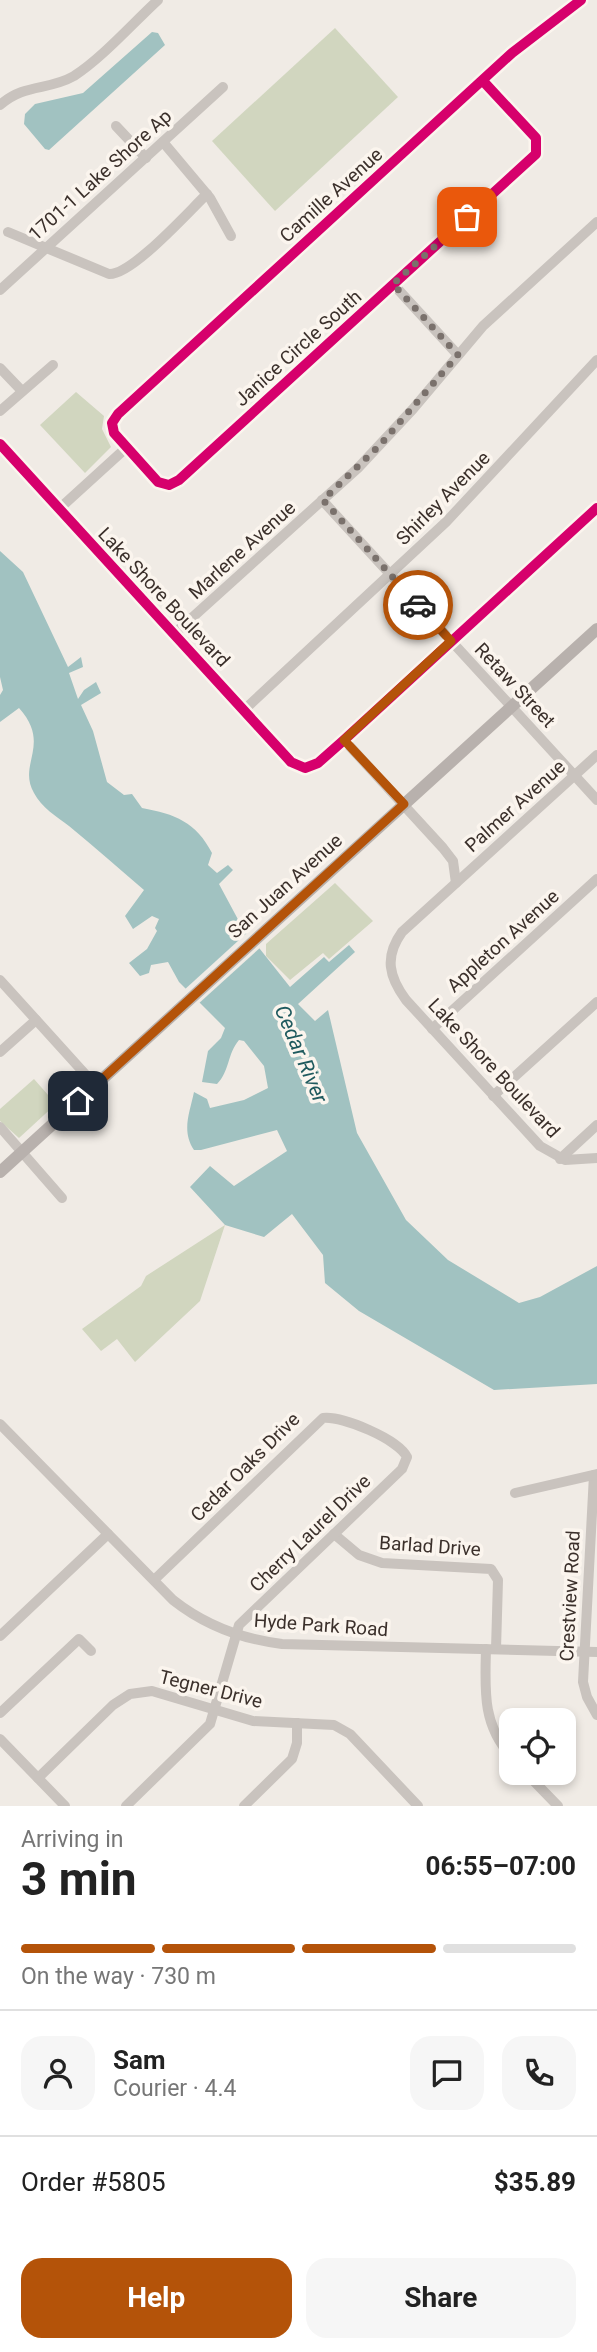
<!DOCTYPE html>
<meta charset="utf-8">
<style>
:root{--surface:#fff;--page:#f6f6f6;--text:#222;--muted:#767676;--line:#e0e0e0;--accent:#b45309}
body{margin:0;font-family:Roboto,sans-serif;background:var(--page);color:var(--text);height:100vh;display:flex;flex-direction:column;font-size:26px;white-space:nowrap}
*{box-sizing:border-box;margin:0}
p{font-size:23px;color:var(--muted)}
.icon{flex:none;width:38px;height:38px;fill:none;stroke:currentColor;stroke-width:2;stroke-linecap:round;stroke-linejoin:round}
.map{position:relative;height:1806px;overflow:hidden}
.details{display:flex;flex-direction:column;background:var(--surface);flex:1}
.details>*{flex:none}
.fabs{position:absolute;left:499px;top:1708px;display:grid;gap:14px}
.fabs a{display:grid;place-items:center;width:77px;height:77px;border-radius:14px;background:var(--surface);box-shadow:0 4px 10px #0003;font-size:35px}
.pin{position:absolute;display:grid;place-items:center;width:60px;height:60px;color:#fff;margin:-30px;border-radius:14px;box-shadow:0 4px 10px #0006}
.courier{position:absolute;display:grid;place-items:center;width:70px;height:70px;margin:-35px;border:5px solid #b45309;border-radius:50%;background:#fff;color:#222;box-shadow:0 2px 9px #0007}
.headline em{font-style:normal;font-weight:700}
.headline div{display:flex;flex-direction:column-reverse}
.headline{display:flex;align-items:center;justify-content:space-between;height:119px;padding:0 21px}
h1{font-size:46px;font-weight:700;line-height:52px}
.bar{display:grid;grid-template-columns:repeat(4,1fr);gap:10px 7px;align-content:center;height:84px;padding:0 21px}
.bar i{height:9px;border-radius:5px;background:var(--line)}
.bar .on{background:var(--accent)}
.bar p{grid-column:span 4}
.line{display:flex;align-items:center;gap:18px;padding:0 21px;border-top:2px solid var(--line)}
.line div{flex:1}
.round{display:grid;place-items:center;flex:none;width:74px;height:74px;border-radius:21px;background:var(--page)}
.cta{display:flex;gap:14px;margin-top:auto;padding:14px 21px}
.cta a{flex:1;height:80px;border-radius:21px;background:var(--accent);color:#fff;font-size:28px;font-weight:700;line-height:80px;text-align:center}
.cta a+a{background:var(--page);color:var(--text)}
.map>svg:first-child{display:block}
.green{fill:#d1d6bf}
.water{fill:#a1c2c1}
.pier{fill:#f0ebe5}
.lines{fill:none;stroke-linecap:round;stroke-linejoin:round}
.minor{stroke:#c9c3be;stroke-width:10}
.major{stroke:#b8b1ad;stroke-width:12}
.cycleway-casing{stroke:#fbf5ee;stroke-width:15}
.cycleway{stroke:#d6006c;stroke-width:10}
.done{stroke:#7a716c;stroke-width:7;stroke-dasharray:0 12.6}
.route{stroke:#b45309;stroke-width:9}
.labels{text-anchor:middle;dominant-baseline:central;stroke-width:7;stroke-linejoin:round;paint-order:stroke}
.street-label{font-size:19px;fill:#3b302b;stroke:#fbf5ee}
.water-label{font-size:21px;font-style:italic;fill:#1f5a5e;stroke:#fbf5ee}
</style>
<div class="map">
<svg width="597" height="1806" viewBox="0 0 597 1806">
<rect width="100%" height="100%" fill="#f0ebe5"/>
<g class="green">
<path d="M 335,28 L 398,97 L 275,211 L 212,141 Z"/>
<path d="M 76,392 L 104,416 L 102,429 L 111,447 L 85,473 L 40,425 Z"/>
<path d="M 335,883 L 373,921 L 329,959 L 323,953 L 290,980 L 266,956 L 266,944 Z"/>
<path d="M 34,1079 L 56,1104 L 19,1138 L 0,1121 L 0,1109 Z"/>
<path d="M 225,1225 L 200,1301 L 135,1362 L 117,1339 L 101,1351 L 82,1329 L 141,1286 L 146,1276 Z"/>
</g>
<g class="water">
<path d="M 152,32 L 158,33 L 165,45 L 49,150 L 45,149 L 24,124 L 25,114 L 35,104 L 83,93 Z"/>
<path d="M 0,551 L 23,572 L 68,667 L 81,657 L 83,667 L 69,673 L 78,699 L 84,690 L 96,682 L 101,693 L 81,705 L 93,731 L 107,782 L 124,795 L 132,794 L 142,808 C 175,814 196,822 212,853 L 208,865 L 217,873 L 228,865 L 233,870 L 219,884 L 241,925 L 290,987 L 324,957 L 329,962 L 349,945 L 355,952 L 298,1004 L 315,1021 L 328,1010 L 357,1133 L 406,1220 L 448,1260 L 519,1303 L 540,1297 L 597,1266 L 597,1384 L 494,1390 L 359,1311 L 325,1283 L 323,1255 L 292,1214 L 264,1237 L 225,1225 L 190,1187 L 210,1166 L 234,1186 L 287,1151 L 277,1130 L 201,1150 L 194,1150 C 181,1131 190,1112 194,1092 L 207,1099 L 210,1108 L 244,1100 L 268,1088 L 264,1066 L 244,1041 L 239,1040 C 227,1054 230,1071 217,1084 L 202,1082 L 208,1051 L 221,1038 L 225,1028 L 179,982 L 168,962 L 151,965 L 149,973 L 140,976 L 129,963 L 147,949 L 157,931 L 155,928 L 159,919 L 152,916 L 133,929 L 125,916 L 144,890 C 119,869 95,847 69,826 C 57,817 41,807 34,793 C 17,764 52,745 19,708 L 0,722 L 0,695 L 3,690 L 0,677 Z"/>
</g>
<path class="pier" d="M 250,930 L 262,946 L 197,1005 L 183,991 Z"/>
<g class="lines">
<g class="minor">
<path d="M 483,81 L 536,138 L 536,154 L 179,480 L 169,485 L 158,482 L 114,433 L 112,423 L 118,414 L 512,53 L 581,0"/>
<path d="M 0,105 C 25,83 48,91 74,76 C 102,58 133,23 158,0"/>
<path d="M 116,126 L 146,158"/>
<path d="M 163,142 L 210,198 L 231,236"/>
<path d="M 8,232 L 109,274 C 132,275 188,212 207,194"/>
<path d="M 393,284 L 458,355"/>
<path d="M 0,290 L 223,87"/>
<path d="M 0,368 L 22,391"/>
<path d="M 0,411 L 53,365"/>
<path d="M 0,444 L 291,762 L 305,768 L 318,763 L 344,740 L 597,508"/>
<path d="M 322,500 L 597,800"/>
<path d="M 59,509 L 126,448"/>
<path d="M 174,634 L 358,468 L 413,409 L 483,326 L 597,222"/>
<path d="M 244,710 L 446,522 L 597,360"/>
<path d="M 344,740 L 443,848 L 453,861 L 456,883"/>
<path d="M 597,755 L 402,932 C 384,957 389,977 406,1000 L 540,1146 L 565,1160 L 597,1158"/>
<path d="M 0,980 L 95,1085"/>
<path d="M 432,1029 L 597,879"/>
<path d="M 0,1052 L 36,1020"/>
<path d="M 493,1096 L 597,1002"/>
<path d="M 0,1127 L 62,1198"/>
<path d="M 560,1159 L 597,1125"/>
<path d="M 0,1424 L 173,1600 C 206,1626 241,1639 282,1644 L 597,1652"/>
<path d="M 594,1475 L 583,1682 L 587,1697 L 597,1715"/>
<path d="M 515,1493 L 597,1474"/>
<path d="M 334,1534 L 359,1555 L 382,1563 L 491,1569 L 498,1580 L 496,1649"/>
<path d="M 0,1636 L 108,1534"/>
<path d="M 486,1649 C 485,1689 482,1725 511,1756"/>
<path d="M 0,1713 L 79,1639 L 91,1651"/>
<path d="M 0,1739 L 65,1806"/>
<path d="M 526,1773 L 558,1806"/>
<path d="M 38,1778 L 113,1705 L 130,1694 L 152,1691 L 253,1721 L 334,1725 L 350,1734 L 418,1806"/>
<path d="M 126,1806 L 210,1724 L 239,1625 L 402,1469 L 407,1457 C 398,1439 343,1416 323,1418 L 154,1580"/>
<path d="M 244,1806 L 292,1759 L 297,1743 L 297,1723"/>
</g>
<path class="major" d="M 0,1172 L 597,629"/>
<defs>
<g id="cycleway">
<path d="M 483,81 L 536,138 L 536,154 L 179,480 L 169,485 L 158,482 L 114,433 L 112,423 L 118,414 L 512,53 L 581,0"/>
<path d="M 0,444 L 291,762 L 305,768 L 318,763 L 344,740 L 597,508"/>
</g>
</defs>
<use href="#cycleway" class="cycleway-casing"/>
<use href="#cycleway" class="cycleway"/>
</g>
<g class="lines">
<path class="done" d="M 418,605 L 323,500 L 379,446 L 458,355 L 393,284 L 467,217"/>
<path class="route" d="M 78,1101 L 404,804 L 344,740 L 451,641 L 418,605"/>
</g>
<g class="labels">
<g class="street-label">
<text transform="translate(100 175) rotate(-42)">1701-1 Lake Shore Ap</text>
<text transform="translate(331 195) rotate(-42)">Camille Avenue</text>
<text transform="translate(298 348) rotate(-42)">Janice Circle South</text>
<text transform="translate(443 498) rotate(-45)">Shirley Avenue</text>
<text transform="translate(242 550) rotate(-42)">Marlene Avenue</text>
<text transform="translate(164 597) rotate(47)">Lake Shore Boulevard</text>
<text transform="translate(515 685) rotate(47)">Retaw Street</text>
<text transform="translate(515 806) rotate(-42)">Palmer Avenue</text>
<text transform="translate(285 886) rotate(-42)">San Juan Avenue</text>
<text transform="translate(503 941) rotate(-42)">Appleton Avenue</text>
<text transform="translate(494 1068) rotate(47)">Lake Shore Boulevard</text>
<text transform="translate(245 1467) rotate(-45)">Cedar Oaks Drive</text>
<text transform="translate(310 1533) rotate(-44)">Cherry Laurel Drive</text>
<text transform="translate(430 1546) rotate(4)">Barlad Drive</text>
<text transform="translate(570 1596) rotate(-87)">Crestview Road</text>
<text transform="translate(321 1625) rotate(4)">Hyde Park Road</text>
<text transform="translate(211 1689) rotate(14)">Tegner Drive</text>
</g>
<g class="water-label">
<text transform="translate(301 1054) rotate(67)">Cedar River</text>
</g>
</g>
</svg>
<div class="fabs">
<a><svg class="icon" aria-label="locate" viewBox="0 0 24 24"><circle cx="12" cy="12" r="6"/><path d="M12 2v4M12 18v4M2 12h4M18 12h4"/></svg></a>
</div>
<div class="pin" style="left:467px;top:217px;background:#ea580c"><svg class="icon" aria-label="bag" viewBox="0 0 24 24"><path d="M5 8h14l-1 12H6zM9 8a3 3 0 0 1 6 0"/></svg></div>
<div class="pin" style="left:78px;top:1101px;background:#1f2937"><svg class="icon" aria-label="home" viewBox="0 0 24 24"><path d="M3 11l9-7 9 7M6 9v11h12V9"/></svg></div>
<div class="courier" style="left:418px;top:605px"><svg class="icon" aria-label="car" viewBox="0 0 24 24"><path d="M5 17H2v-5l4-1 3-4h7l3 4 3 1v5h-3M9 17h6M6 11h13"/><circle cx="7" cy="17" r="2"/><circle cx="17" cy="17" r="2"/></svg></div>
</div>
<section class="details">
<div class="headline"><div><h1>3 min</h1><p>Arriving in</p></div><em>06:55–07:00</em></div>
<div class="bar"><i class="on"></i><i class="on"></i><i class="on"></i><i></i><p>On the way · 730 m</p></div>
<div class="line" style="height:126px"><a class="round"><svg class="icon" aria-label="person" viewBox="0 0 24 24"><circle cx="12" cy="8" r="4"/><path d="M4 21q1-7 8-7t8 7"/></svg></a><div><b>Sam</b><p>Courier · 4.4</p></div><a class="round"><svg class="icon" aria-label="chat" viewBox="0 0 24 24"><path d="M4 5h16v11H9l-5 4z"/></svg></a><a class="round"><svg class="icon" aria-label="phone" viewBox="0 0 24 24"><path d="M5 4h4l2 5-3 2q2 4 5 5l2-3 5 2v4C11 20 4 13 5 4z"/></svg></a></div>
<div class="line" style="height:91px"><div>Order #5805</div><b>$35.89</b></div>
<div class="cta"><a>Help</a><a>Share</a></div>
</section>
